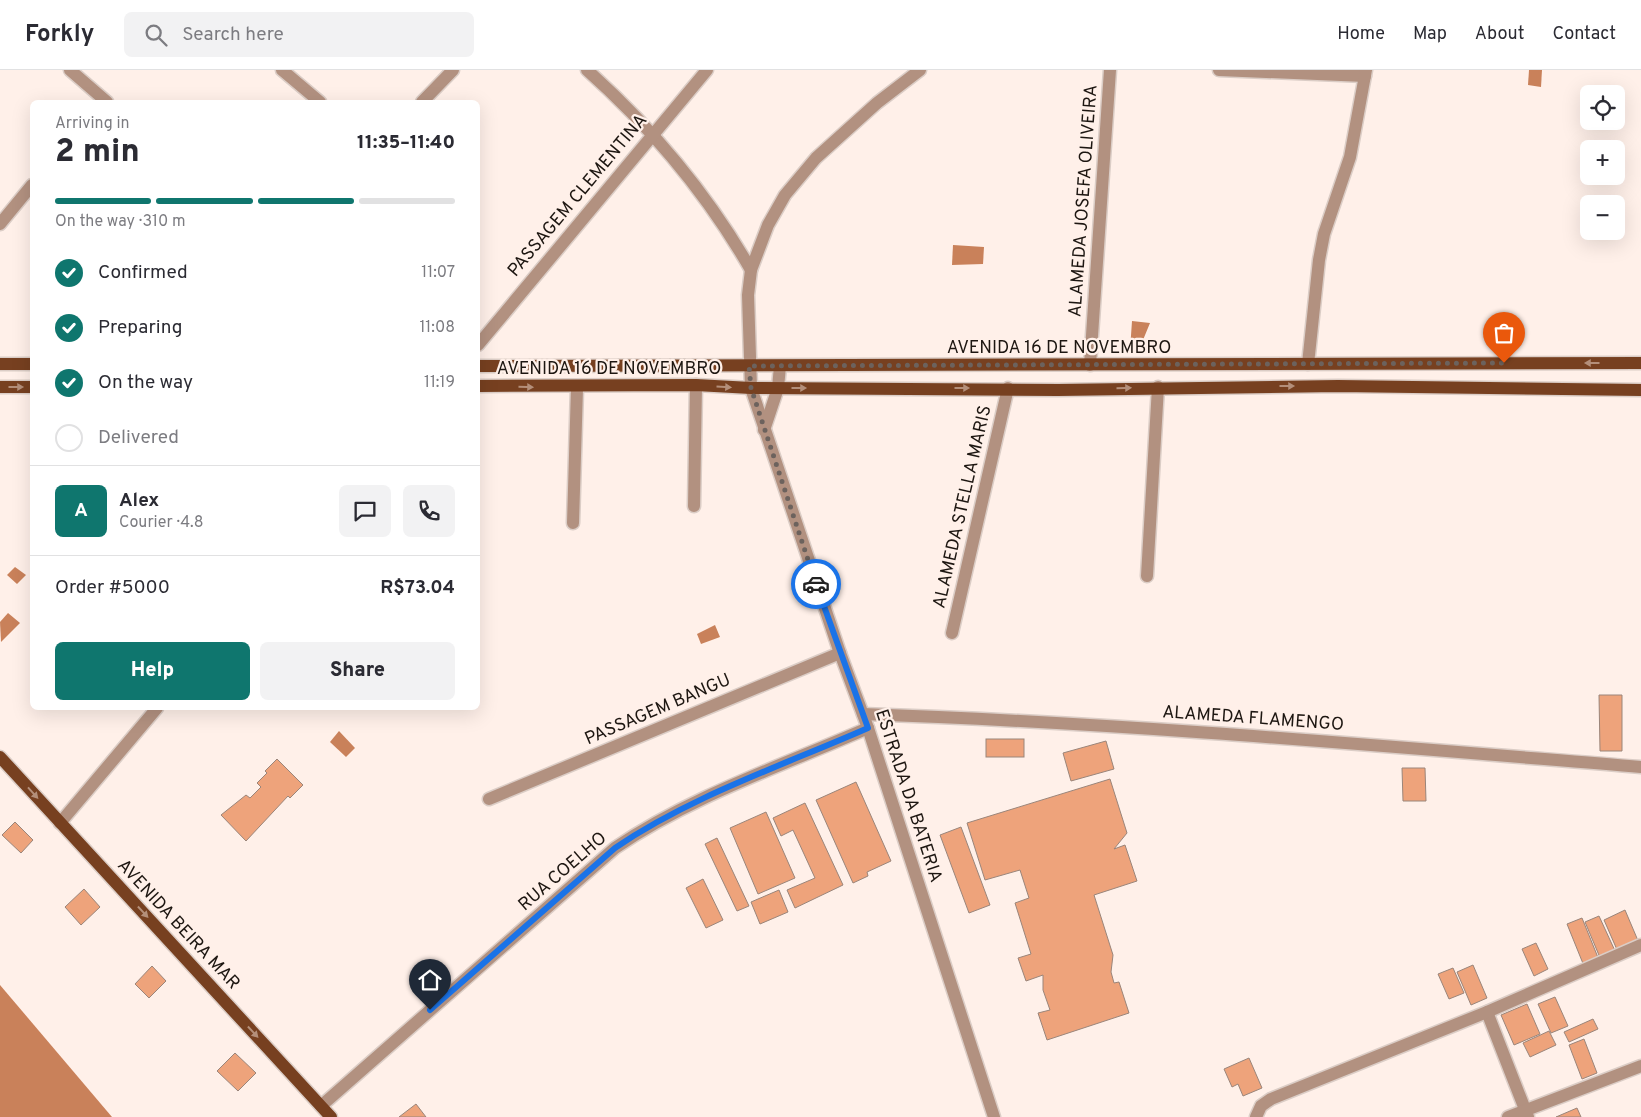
<!DOCTYPE html>
<meta charset="utf-8">
<style>
:root{--surface:#fff;--page:#f2f2f3;--text:#2b2b33;--muted:#7c7c81;--line:#e1e1e2;--accent:#0f766e}
body{margin:0;font-family:Overpass,sans-serif;background:var(--page);color:var(--text);height:100vh;display:flex;flex-direction:column;font-size:19px;white-space:nowrap}
*{box-sizing:border-box;margin:0}
p{font-size:16px;color:var(--muted)}
.icon{flex:none;width:28px;height:28px;fill:none;stroke:currentColor;stroke-width:2;stroke-linecap:round;stroke-linejoin:round}
.map{position:relative;flex:1;overflow:hidden}
.drawer{position:absolute;left:30px;top:30px;width:450px;height:610px;display:flex;flex-direction:column;background:var(--surface);border-radius:8px;box-shadow:0 5px 20px #0002}
.drawer>*{flex:none}
.buttons{position:absolute;left:1580px;top:15px;display:grid;gap:10px}
.buttons a{display:grid;place-items:center;width:45px;height:45px;border-radius:8px;background:var(--surface);box-shadow:0 5px 20px #0002;font-size:25px}
.pin{position:absolute;display:grid;place-items:center;width:42px;height:42px;color:#fff;margin:-51px -21px;border-radius:50% 50% 50% 0;rotate:-45deg;box-shadow:0 0 5px #0007}
.pin .icon{rotate:45deg}
.courier{position:absolute;display:grid;place-items:center;width:50px;height:50px;margin:-25px;border:4px solid #1a73e8;border-radius:50%;background:#fff;color:#222;box-shadow:0 1px 6px #0007}
.overview em{font-style:normal;font-weight:800}
.overview div{display:flex;flex-direction:column-reverse}
.overview{display:flex;align-items:center;justify-content:space-between;height:85px;padding:0 25px}
h1{font-size:32px;font-weight:800;line-height:38px}
.bar{display:grid;grid-template-columns:repeat(4,1fr);gap:8px 5px;align-content:center;height:60px;padding:0 25px}
.bar i{height:6px;border-radius:4px;background:var(--line)}
.bar .current{background:var(--accent)}
.bar p{grid-column:span 4}
.line{display:flex;align-items:center;gap:12px;padding:0 25px;border-top:1px solid var(--line)}
.line div{flex:1}
.round{display:grid;place-items:center;flex:none;width:52px;height:52px;border-radius:8px;background:var(--page)}
ol{padding:0 25px;list-style:none}
li{display:flex;align-items:center;gap:15px;height:55px}
li p{margin-inline-start:auto}
li .icon{padding:5px;border-radius:50%;background:var(--accent);color:#fff;stroke-width:4}
li:last-child{color:var(--muted)}
li i{width:28px;height:28px;border:2px solid var(--line);border-radius:50%}
.cta{display:flex;gap:10px;margin-top:auto;padding:10px 25px}
.cta a{flex:1;height:58px;border-radius:8px;background:var(--accent);color:#fff;font-size:20px;font-weight:800;line-height:58px;text-align:center}
.cta a+a{background:var(--page);color:var(--text)}
header{display:flex;align-items:center;gap:30px;box-sizing:border-box;height:70px;padding:0 25px;background:var(--surface);border-bottom:1px solid var(--line)}
header strong{font-size:24px}
nav{display:flex;gap:28px;margin-inline-start:auto;font-size:18px}
.search{width:350px;height:45px;background:var(--page);display:flex;align-items:center;gap:12px;box-sizing:border-box;padding:0 18px;border-radius:8px;color:var(--muted);font-size:19px}
.map>svg:first-child{display:block}
.water{fill:#c9815a}
.building{fill:#eea37b;stroke:#9a857a}
.lines{fill:none;stroke-linecap:round;stroke-linejoin:round}
.minor-casing{stroke:#dbcdc6;stroke-width:15}
.major-casing{stroke:#dbcdc6;stroke-width:15}
.minor{stroke:#b29180;stroke-width:12}
.major{stroke:#774020;stroke-width:12}
.oneway{fill:#b48f7a}
.done{stroke:#6c625d;stroke-width:5;stroke-dasharray:0 9}
.route{stroke:#1a73e8;stroke-width:6}
.labels{text-anchor:middle;dominant-baseline:central;stroke-width:4.5;stroke-linejoin:round;paint-order:stroke}
.street-label{font-size:18px;fill:#1d1611;stroke:#fff0e9}
</style>
<header>
<strong>Forkly</strong>
<div class="search"><svg class="icon" aria-label="search" viewBox="0 0 24 24"><circle cx="10" cy="10" r="6"/><path d="M15 15l6 6"/></svg>Search here</div>
<nav><a>Home</a><a>Map</a><a>About</a><a>Contact</a></nav>
</header>
<div class="map">
<svg width="1641" height="1047" viewBox="0 0 1641 1047">
<rect width="100%" height="100%" fill="#fff0e9"/>
<g class="water">
<path d="M 1529,0 L 1542,0 L 1541,17 L 1528,15 Z"/>
<path d="M 953,175 L 984,177 L 983,194 L 952,195 Z"/>
<path d="M 1132,251 L 1150,253 L 1143,270 L 1148,273 L 1144,279 L 1130,280 Z"/>
<path d="M 15,497 L 26,505 L 17,514 L 7,505 Z"/>
<path d="M 8,543 L 20,553 L 1,572 L 0,552 Z"/>
<path d="M 715,555 L 720,567 L 701,574 L 697,564 Z"/>
<path d="M 339,661 L 355,678 L 346,687 L 330,672 Z"/>
<path d="M 0,915 L 112,1047 L 0,1047 Z"/>
</g>
<g class="building">
<path d="M 1599,625 L 1622,625 L 1622,681 L 1600,681 Z"/>
<rect x="986" y="669" width="38" height="18"/>
<path d="M 1106,671 L 1114,699 L 1071,711 L 1063,683 Z"/>
<path d="M 277,689 L 303,715 L 290,728 L 288,726 L 246,771 L 221,745 L 246,725 L 250,728 L 261,717 L 257,713 L 267,703 L 265,701 Z"/>
<path d="M 1402,698 L 1425,698 L 1426,731 L 1403,731 Z"/>
<path d="M 1110,709 L 1127,763 L 1114,779 L 1125,775 L 1137,811 L 1094,825 L 1113,885 L 1111,902 L 1114,913 L 1119,912 L 1129,943 L 1047,970 L 1038,943 L 1050,940 L 1043,920 L 1043,905 L 1026,911 L 1018,888 L 1031,884 L 1015,833 L 1029,828 L 1020,800 L 985,810 L 967,753 Z"/>
<path d="M 856,712 L 891,791 L 867,802 L 868,806 L 853,813 L 816,730 Z"/>
<path d="M 805,733 L 843,815 L 795,838 L 787,820 L 815,808 L 793,760 L 781,766 L 773,748 Z"/>
<path d="M 766,742 L 795,808 L 758,824 L 730,758 Z"/>
<path d="M 15,752 L 33,770 L 21,783 L 2,765 Z"/>
<path d="M 961,757 L 990,835 L 969,843 L 940,765 Z"/>
<path d="M 717,768 L 749,836 L 737,841 L 705,774 Z"/>
<path d="M 703,809 L 723,850 L 706,858 L 686,818 Z"/>
<path d="M 84,819 L 100,837 L 81,855 L 65,837 Z"/>
<path d="M 779,820 L 788,842 L 760,854 L 751,832 Z"/>
<path d="M 1625,840 L 1639,873 L 1618,882 L 1604,850 Z"/>
<path d="M 1599,846 L 1616,883 L 1601,890 L 1585,852 Z"/>
<path d="M 1582,848 L 1599,890 L 1584,896 L 1567,854 Z"/>
<path d="M 1536,873 L 1548,899 L 1534,906 L 1522,879 Z"/>
<path d="M 1473,895 L 1487,928 L 1471,935 L 1457,902 Z"/>
<path d="M 152,896 L 166,911 L 149,928 L 135,914 Z"/>
<path d="M 1453,898 L 1464,923 L 1449,929 L 1438,904 Z"/>
<path d="M 1555,927 L 1568,956 L 1551,963 L 1538,934 Z"/>
<path d="M 1527,934 L 1540,964 L 1514,975 L 1501,945 Z"/>
<path d="M 1593,949 L 1598,959 L 1569,972 L 1564,962 Z"/>
<path d="M 1549,961 L 1556,975 L 1530,987 L 1523,973 Z"/>
<path d="M 1584,969 L 1597,1003 L 1582,1009 L 1569,975 Z"/>
<path d="M 235,983 L 256,1003 L 238,1021 L 217,1001 Z"/>
<path d="M 1249,988 L 1262,1018 L 1243,1026 L 1238,1014 L 1232,1017 L 1224,999 Z"/>
<path d="M 416,1034 L 426,1047 L 399,1047 Z"/>
<path d="M 1577,1038 L 1581,1047 L 1556,1047 Z"/>
</g>
<g class="lines">
<defs>
<g id="minor">
<path d="M 70,0 L 107,32"/>
<path d="M 282,0 L 320,32"/>
<path d="M 587,0 C 652,58 708,125 751,200"/>
<path d="M 920,0 L 877,33 L 816,88 L 785,125 L 768,155 L 751,200 L 748,225 L 751,318 L 840,583 L 868,658 L 994,1047"/>
<path d="M 1219,0 L 1365,6"/>
<path d="M 422,32 L 453,0"/>
<path d="M 0,154 L 32,115"/>
<path d="M 478,275 L 707,0"/>
<path d="M 1308,294 L 1319,190 L 1324,164 L 1350,87 L 1366,0"/>
<path d="M 1090,295 L 1110,0"/>
<path d="M 764,360 L 778,318 L 780,296"/>
<path d="M 694,436 L 696,315"/>
<path d="M 573,453 L 577,318"/>
<path d="M 1147,506 L 1158,317"/>
<path d="M 952,563 L 1008,318"/>
<path d="M 863,644 C 1123,653 1382,676 1641,697"/>
<path d="M 489,729 L 840,583"/>
<path d="M 60,753 L 157,638"/>
<path d="M 1487,942 L 1528,1047"/>
<path d="M 321,1036 L 615,778 C 691,726 784,695 868,658"/>
<path d="M 1256,1047 L 1261,1036 L 1271,1029 L 1487,942 L 1641,875"/>
<path d="M 1508,1047 L 1641,996"/>
</g>
<g id="major">
<path d="M 0,294 L 32,294"/>
<path d="M 478,296 L 1641,293"/>
<path d="M 478,316 L 696,315 L 751,318 L 1058,320 L 1338,316 L 1641,320"/>
<path d="M 0,317 L 32,317"/>
<path d="M 0,687 L 331,1047"/>
</g>
</defs>
<use href="#minor" class="minor-casing"/>
<use href="#major" class="major-casing"/>
<use href="#minor" class="minor"/>
<use href="#major" class="major"/>
</g>
<defs><path id="oneway-solid" d="M-6-.8H1V-3.2L6.5 0L1 3.2V.8H-6Z" transform="scale(1.25)"/></defs>
<g class="oneway">
<use href="#oneway-solid" transform="translate(1592 293) rotate(180)"/>
<use href="#oneway-solid" transform="translate(1287 316)"/>
<use href="#oneway-solid" transform="translate(16 317)"/>
<use href="#oneway-solid" transform="translate(526 317) rotate(1)"/>
<use href="#oneway-solid" transform="translate(724 317) rotate(3)"/>
<use href="#oneway-solid" transform="translate(799 318)"/>
<use href="#oneway-solid" transform="translate(962 318)"/>
<use href="#oneway-solid" transform="translate(1124 318) rotate(-1)"/>
<use href="#oneway-solid" transform="translate(33 723) rotate(48)"/>
<use href="#oneway-solid" transform="translate(143 842) rotate(47)"/>
<use href="#oneway-solid" transform="translate(253 962) rotate(47)"/>
</g>
<g class="lines">
<path class="done" d="M 816,514 L 751,318 L 749,296 L 1504,293"/>
<path class="route" d="M 430,940 L 615,778 C 691,726 784,695 868,658 L 816,514"/>
</g>
<g class="labels">
<g class="street-label">
<text transform="translate(578 126) rotate(-50)">PASSAGEM CLEMENTINA</text>
<text transform="translate(1084 131) rotate(-86)">ALAMEDA JOSEFA OLIVEIRA</text>
<text x="1059" y="278">AVENIDA 16 DE NOVEMBRO</text>
<text x="609" y="299">AVENIDA 16 DE NOVEMBRO</text>
<text transform="translate(963 437) rotate(-77)">ALAMEDA STELLA MARIS</text>
<text transform="translate(658 640) rotate(-23)">PASSAGEM BANGU</text>
<text transform="translate(1253 649) rotate(4)">ALAMEDA FLAMENGO</text>
<text transform="translate(908 726) rotate(72)">ESTRADA DA BATERIA</text>
<text transform="translate(563 802) rotate(-41)">RUA COELHO</text>
<text transform="translate(178 855) rotate(47)">AVENIDA BEIRA MAR</text>
</g>
</g>
</svg>
<div class="buttons">
<a><svg class="icon" aria-label="locate" viewBox="0 0 24 24"><circle cx="12" cy="12" r="6"/><path d="M12 2v4M12 18v4M2 12h4M18 12h4"/></svg></a>
<a>+</a>
<a>−</a>
</div>
<div class="pin" style="left:1504px;top:293px;background:#ea580c"><svg class="icon" aria-label="bag" viewBox="0 0 24 24"><path d="M5 8h14l-1 12H6zM9 8a3 3 0 0 1 6 0"/></svg></div>
<div class="pin" style="left:430px;top:940px;background:#1f2937"><svg class="icon" aria-label="home" viewBox="0 0 24 24"><path d="M3 11l9-7 9 7M6 9v11h12V9"/></svg></div>
<div class="courier" style="left:816px;top:514px"><svg class="icon" aria-label="car" viewBox="0 0 24 24"><path d="M5 17H2v-5l4-1 3-4h7l3 4 3 1v5h-3M9 17h6M6 11h13"/><circle cx="7" cy="17" r="2"/><circle cx="17" cy="17" r="2"/></svg></div>
<section class="drawer">
<div class="overview"><div><h1>2 min</h1><p>Arriving in</p></div><em>11:35–11:40</em></div>
<div class="bar"><i class="current"></i><i class="current"></i><i class="current"></i><i></i><p>On the way · 310 m</p></div>
<ol>
<li><svg class="icon" aria-label="check" viewBox="0 0 24 24"><path d="M5 12l5 5 9-10"/></svg>Confirmed<p>11:07</p></li>
<li><svg class="icon" aria-label="check" viewBox="0 0 24 24"><path d="M5 12l5 5 9-10"/></svg>Preparing<p>11:08</p></li>
<li><svg class="icon" aria-label="check" viewBox="0 0 24 24"><path d="M5 12l5 5 9-10"/></svg>On the way<p>11:19</p></li>
<li><i></i>Delivered</li>
</ol>
<div class="line" style="height:90px"><b class="round" style="background:var(--accent);color:#fff">A</b><div><b>Alex</b><p>Courier · 4.8</p></div><a class="round"><svg class="icon" aria-label="chat" viewBox="0 0 24 24"><path d="M4 5h16v11H9l-5 4z"/></svg></a><a class="round"><svg class="icon" aria-label="phone" viewBox="0 0 24 24"><path d="M5 4h4l2 5-3 2q2 4 5 5l2-3 5 2v4C11 20 4 13 5 4z"/></svg></a></div>
<div class="line" style="height:65px"><div>Order #5000</div><b>R$73.04</b></div>
<div class="cta"><a>Help</a><a>Share</a></div>
</section>
</div>
